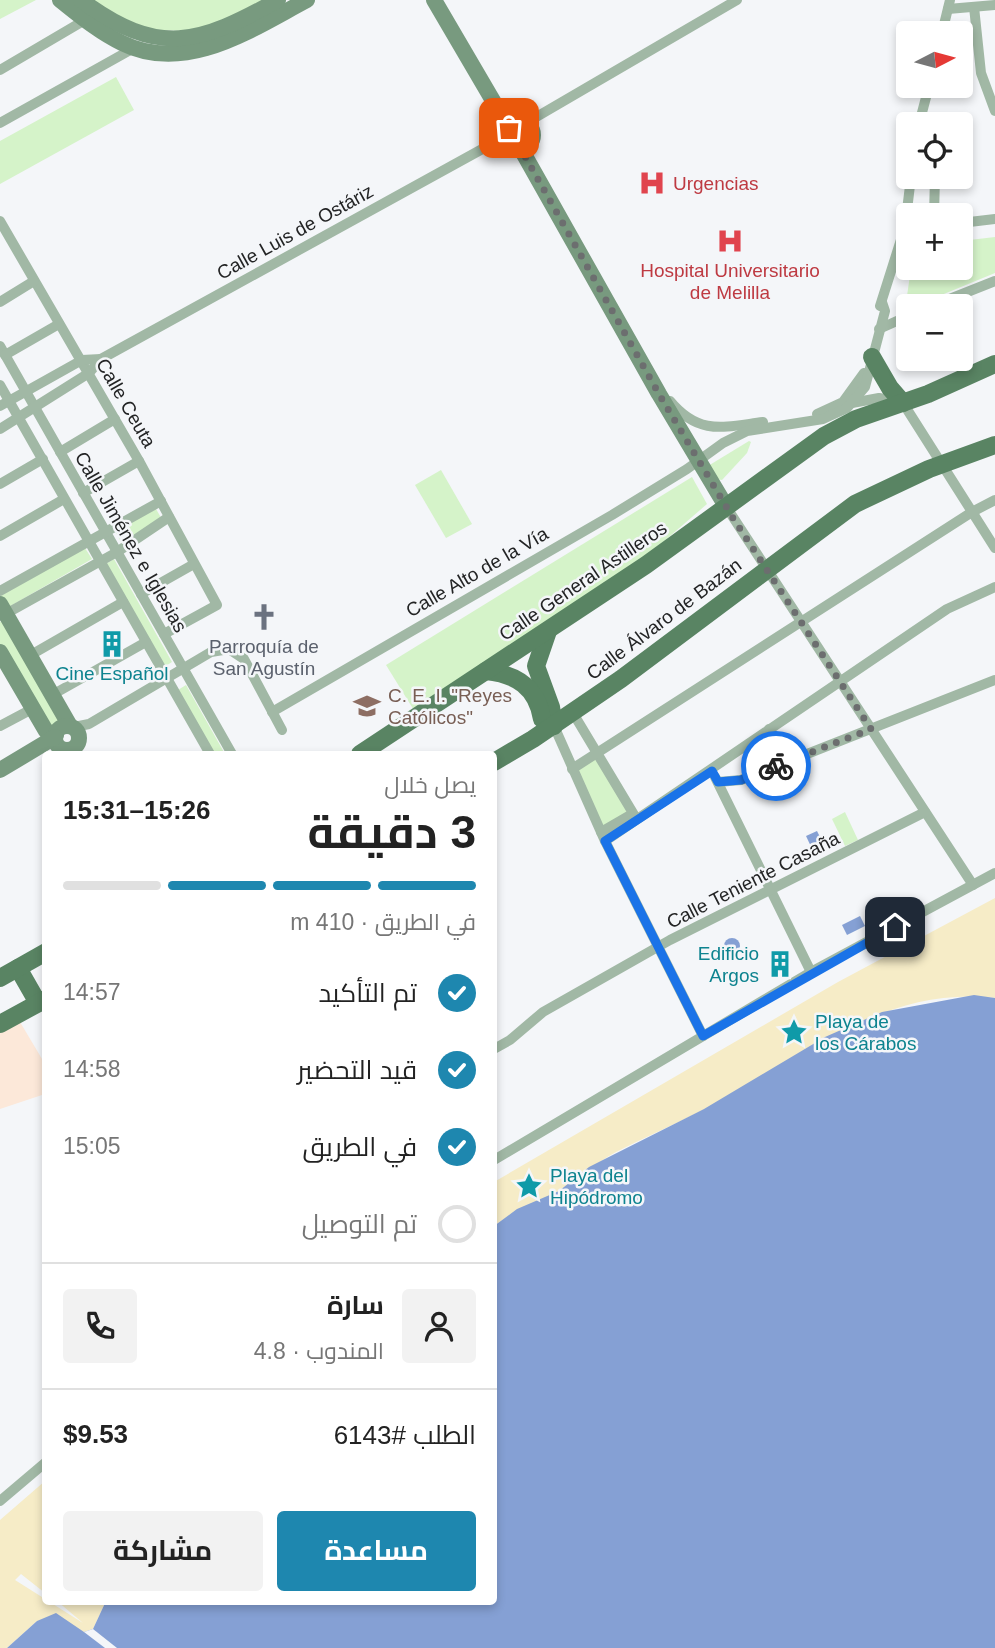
<!DOCTYPE html>
<html lang="ar">
<meta charset="utf-8">
<style>
:root{--surface:#fff;--page:#f2f2f2;--text:#222;--muted:#767676;--line:#e0e0e0;--accent:#1e87af}
body{margin:0;font-family:Helvetica,Cairo,sans-serif;background:var(--page);color:var(--text);direction:rtl;height:100vh;display:flex;flex-direction:column;font-size:26px;white-space:nowrap}
*{box-sizing:border-box;margin:0}
p{font-size:23px;color:var(--muted)}
.icon{flex:none;width:38px;height:38px;fill:none;stroke:currentColor;stroke-width:2;stroke-linecap:round;stroke-linejoin:round}
.map{position:relative;flex:1;overflow:hidden;direction:ltr}
.panel{position:absolute;left:42px;top:751px;width:455px;height:854px;display:flex;flex-direction:column;background:var(--surface);border-radius:7px;box-shadow:0 4px 10px #0003;direction:rtl}
.panel>*{flex:none}
.needle{width:46px;rotate:84deg}
.tools{position:absolute;left:896px;top:21px;display:grid;gap:14px}
.tools a{display:grid;place-items:center;width:77px;height:77px;border-radius:7px;background:var(--surface);box-shadow:0 4px 10px #0003;font-size:35px}
.pin{position:absolute;display:grid;place-items:center;width:60px;height:60px;color:#fff;margin:-30px;border-radius:14px;box-shadow:0 4px 10px #0006}
.courier{position:absolute;display:grid;place-items:center;width:70px;height:70px;margin:-35px;border:5px solid #1a73e8;border-radius:50%;background:#fff;color:#222;box-shadow:0 2px 9px #0007}
.head em{font-style:normal;font-weight:700}
.head div{display:flex;flex-direction:column-reverse}
.head{display:flex;align-items:center;justify-content:space-between;height:119px;padding:0 21px}
h1{font-size:46px;font-weight:700;line-height:52px}
.bar{display:grid;grid-template-columns:repeat(4,1fr);gap:10px 7px;align-content:center;height:84px;padding:0 21px}
.bar i{height:9px;border-radius:5px;background:var(--line)}
.bar .selected{background:var(--accent)}
.bar p{grid-column:span 4}
.line{display:flex;align-items:center;gap:18px;padding:0 21px;border-top:2px solid var(--line)}
.line div{flex:1}
.round{display:grid;place-items:center;flex:none;width:74px;height:74px;border-radius:7px;background:var(--page)}
ol{padding:0 21px;list-style:none}
li{display:flex;align-items:center;gap:21px;height:77px}
li p{margin-inline-start:auto}
li .icon{padding:7px;border-radius:50%;background:var(--accent);color:#fff;stroke-width:4}
li:last-child{color:var(--muted)}
li i{width:38px;height:38px;border:4px solid var(--line);border-radius:50%}
.primary-button{display:flex;gap:14px;margin-top:auto;padding:14px 21px}
.primary-button a{flex:1;height:80px;border-radius:7px;background:var(--accent);color:#fff;font-size:28px;font-weight:700;line-height:80px;text-align:center}
.primary-button a+a{background:var(--page);color:var(--text)}
.map>svg:first-child{display:block}
.commercial{fill:#fce8d9}
.green{fill:#d5f3c9}
.sand{fill:#f6ecc7}
.water{fill:#85a0d4}
.pier{fill:#f4f6f9}
.lines{fill:none;stroke-linecap:round;stroke-linejoin:round}
.street{stroke:#a1b8a5;stroke-width:10}
.secondary{stroke:#789a7f;stroke-width:16}
.primary{stroke:#598463;stroke-width:18}
.done{stroke:#6c6e6f;stroke-width:7;stroke-dasharray:0 12.6}
.route{stroke:#1a73e8;stroke-width:9}
.labels{text-anchor:middle;dominant-baseline:central;stroke-width:5;stroke-linejoin:round;paint-order:stroke}
.health-label{font-size:19px;fill:#be3a42;stroke:#f4f6f9;text-anchor:start}
.street-label{font-size:19px;fill:#232425;stroke:#f4f6f9}
.worship-label{font-size:19px;fill:#5b616d;stroke:#f4f6f9}
.culture-label{font-size:19px;fill:#0d838f;stroke:#f4f6f9;text-anchor:start}
.education-label{font-size:19px;fill:#785e54;stroke:#f4f6f9;text-anchor:start}
</style>
<div class="map">
<svg width="995" height="1648" viewBox="0 0 995 1648">
<rect width="100%" height="100%" fill="#f4f6f9"/>
<path class="commercial" d="M 20,1022 L 45,1064 L 45,1094 L 0,1109 L 0,1033 Z"/>
<g class="green">
<path d="M 0,0 L 36,0 L 0,19 Z"/>
<path d="M 90,0 L 264,0 L 227,22 L 184,31 L 140,29 Z"/>
<path d="M 116,77 L 134,110 L 0,184 L 0,141 Z"/>
<path d="M 995,237 L 995,273 L 905,310 L 911,268 L 961,268 L 961,241 Z"/>
<path d="M 749,441 L 751,442 L 747,453 L 722,480 L 716,479 L 708,466 Z"/>
<path d="M 441,470 L 472,524 L 446,538 L 415,485 Z"/>
<path d="M 692,477 L 707,504 L 647,556 L 415,712 L 386,665 Z"/>
<path d="M 156,509 L 163,521 L 122,544 L 115,531 Z"/>
<path d="M 85,548 L 92,559 L 7,608 L 0,596 Z"/>
<path d="M 114,559 L 172,662 L 164,667 L 106,564 Z"/>
<path d="M 3,620 L 61,725 L 49,732 L 0,644 L 0,622 Z"/>
<path d="M 186,685 L 225,754 L 214,754 L 178,690 Z"/>
<path d="M 596,757 L 630,812 L 602,829 L 574,769 Z"/>
<path d="M 845,812 L 858,840 L 845,846 L 832,819 Z"/>
</g>
<g class="sand">
<path d="M 995,898 L 995,998 C 883,985 795,1061 703,1110 C 674,1125 645,1137 616,1152 C 596,1163 579,1179 559,1191 C 536,1203 515,1210 494,1226 L 494,1182 L 838,982 Z"/>
<path d="M 45,1481 L 45,1593 L 21,1574 L 15,1580 L 83,1623 L 57,1601 L 106,1601 L 93,1629 L 84,1632 L 37,1621 L 7,1648 L 0,1648 L 0,1520 Z"/>
</g>
<g class="water">
<path d="M 817,831 L 826,849 L 815,855 L 806,836 Z"/>
<path d="M 860,916 L 865,926 L 847,935 L 842,925 Z"/>
<circle cx="732" cy="946" r="8"/>
<path d="M 974,995 L 995,998 L 995,1648 L 7,1648 L 37,1621 L 56,1613 L 84,1632 L 93,1629 L 106,1601 L 494,1601 L 494,1226 L 517,1209 L 559,1191 L 589,1167 L 704,1109 L 825,1037 L 882,1012 Z"/>
</g>
<path class="pier" d="M 93,1629 L 117,1648 L 105,1648 L 84,1632 Z"/>
<g class="lines">
<g class="street">
<path d="M 974,7 L 981,73 L 995,111"/>
<path d="M 948,9 L 995,5"/>
<path d="M 942,33 L 950,0"/>
<path d="M 0,70 L 85,20"/>
<path d="M 0,123 L 134,48"/>
<path d="M 526,123 L 737,0"/>
<path d="M 919,124 L 929,86"/>
<path d="M 937,124 L 937,120"/>
<path d="M 934,215 L 935,177"/>
<path d="M 0,221 L 139,461 L 217,605 L 164,634"/>
<path d="M 961,223 L 995,219"/>
<path d="M 0,302 L 34,281"/>
<path d="M 880,306 L 905,227 L 911,177"/>
<path d="M 932,306 L 995,281"/>
<path d="M 879,329 L 908,316"/>
<path d="M 0,346 L 232,754"/>
<path d="M 5,355 L 59,324"/>
<path d="M 0,385 L 210,754"/>
<path d="M 670,401 C 699,436 724,427 763,422"/>
<path d="M 852,403 L 879,398 L 903,403 L 995,548"/>
<path d="M 0,406 L 82,360 L 101,359"/>
<path d="M 817,414 L 843,402 L 864,373"/>
<path d="M 0,429 L 89,373 L 101,359 L 495,142 L 507,140"/>
<path d="M 60,452 L 115,419"/>
<path d="M 0,484 L 43,459"/>
<path d="M 83,493 L 139,461"/>
<path d="M 727,508 L 973,885"/>
<path d="M 0,536 L 64,499"/>
<path d="M 0,591 L 161,501"/>
<path d="M 141,594 L 194,564"/>
<path d="M 2,616 L 117,552 L 169,517"/>
<path d="M 29,656 L 123,602"/>
<path d="M 52,695 L 146,642"/>
<path d="M 272,712 L 612,515 L 687,469 L 723,443 L 747,431 L 823,419 L 847,408 L 865,387 L 885,311 L 882,302"/>
<path d="M 573,713 L 636,818"/>
<path d="M 0,726 L 32,709"/>
<path d="M 554,726 L 605,841 L 703,1036"/>
<path d="M 74,727 L 89,724 L 211,652 L 229,649 L 244,659 L 282,730"/>
<path d="M 769,729 L 785,762"/>
<path d="M 572,769 L 972,512 L 995,500"/>
<path d="M 715,777 L 811,972"/>
<path d="M 718,782 L 741,780 L 995,680"/>
<path d="M 601,832 L 632,814"/>
<path d="M 605,841 L 947,609 L 995,587"/>
<path d="M 494,1049 L 510,1040 L 543,1012 L 670,940 L 925,812"/>
<path d="M 494,1160 L 811,972 L 995,873"/>
<path d="M 0,1501 L 46,1462"/>
</g>
<g class="secondary">
<path d="M 60,0 C 79,15 99,32 122,43 C 186,75 252,29 307,0"/>
<path d="M 81,0 C 159,58 199,44 278,0"/>
<path d="M 434,0 L 509,128"/>
<circle cx="520" cy="135" r="13"/>
<path d="M 521,149 L 659,394 L 727,508"/>
<path d="M 0,604 L 70,726"/>
<path d="M 0,652 L 46,731 L 56,735"/>
<circle cx="67" cy="738" r="12"/>
<path d="M 0,770 L 55,737"/>
</g>
<g class="primary">
<path d="M 872,357 L 890,388 L 903,403"/>
<path d="M 548,631 L 536,666 L 551,707 L 554,726"/>
<path d="M 486,671 C 516,674 537,687 542,719"/>
<path d="M 360,754 L 646,565 L 824,436 L 856,419 L 928,394 L 995,364"/>
<path d="M 494,762 L 533,739 L 621,679 L 855,504 L 929,469 L 995,445"/>
<path d="M 18,968 L 38,1003"/>
<path d="M 0,978 L 46,952"/>
<path d="M 0,1024 L 46,999"/>
</g>
</g>
<g class="lines">
<path class="done" d="M 509,128 L 509,143 L 521,149 L 659,394 L 733,518 L 871,729 L 776,766"/>
<path class="route" d="M 776,766 L 741,780 L 718,782 L 712,771 L 605,841 L 703,1036 L 895,927"/>
</g>
<defs>
<symbol id="hospital-bare" viewBox="-9 -9 18 18"><path d="M-5-5h3v3.5h4V-5h3V5h-3V1.5h-4V5h-3Z" fill="#e0444e" stroke="#f4f6f9" stroke-width="2.5" paint-order="stroke"/></symbol>
<symbol id="church-bare" viewBox="-9 -9 18 18"><path d="M-1.2-6h2.4v3.5h3.3v2.4h-3.3V6h-2.4V-.1h-3.3v-2.4h3.3Z" fill="#6b7280" stroke="#f4f6f9" stroke-width="2.5" paint-order="stroke"/></symbol>
<symbol id="building-bare" viewBox="-9 -9 18 18"><path d="M-4-6H4V6H1V3H-1V6H-4ZM-2.5-4.3h1.7v1.8h-1.7ZM.8-4.3h1.7v1.8H.8ZM-2.5-1h1.7V.8h-1.7ZM.8-1h1.7V.8H.8Z" fill="#0f9aa8" stroke="#f4f6f9" stroke-width="2.5" paint-order="stroke"/></symbol>
<symbol id="school-bare" viewBox="-9 -9 18 18"><path d="M0-5L7-2L0 1L-7-2ZM-4 1L0 2.5L4 1V4Q0 6-4 4Z" fill="#8d6e63" stroke="#f4f6f9" stroke-width="2.5" paint-order="stroke"/></symbol>
<symbol id="sight-bare" viewBox="-9 -9 18 18"><path d="M0-6L1.8-2.2L6-1.7L2.9 1.2L3.7 5.4L0 3.3L-3.7 5.4L-2.9 1.2L-6-1.7L-1.8-2.2Z" fill="#0f9aa8" stroke="#f4f6f9" stroke-width="2.5" paint-order="stroke"/></symbol>
</defs>
<g fill-rule="evenodd">
<use href="#hospital-bare" x="633" y="164" width="38" height="38"/>
<use href="#hospital-bare" x="711" y="222" width="38" height="38"/>
<use href="#church-bare" x="245" y="598" width="38" height="38"/>
<use href="#building-bare" x="93" y="625" width="38" height="38"/>
<use href="#school-bare" x="348" y="687" width="38" height="38"/>
<use href="#building-bare" x="761" y="945" width="38" height="38"/>
<use href="#sight-bare" x="775" y="1013" width="38" height="38"/>
<use href="#sight-bare" x="510" y="1167" width="38" height="38"/>
</g>
<g class="labels">
<g class="health-label">
<text x="673" y="183">Urgencias</text>
<text x="730" y="270" text-anchor="middle">Hospital Universitario<tspan x="730" dy="22">de Melilla</tspan></text>
</g>
<g class="street-label">
<text transform="translate(295 232) rotate(-29)">Calle Luis de Ostáriz</text>
<text transform="translate(126 403) rotate(60)">Calle Ceuta</text>
<text transform="translate(131 542) rotate(60)">Calle Jiménez e Iglesias</text>
<text transform="translate(477 572) rotate(-30)">Calle Alto de la Vía</text>
<text transform="translate(583 581) rotate(-34)">Calle General Astilleros</text>
<text transform="translate(664 619) rotate(-37)">Calle Álvaro de Bazán</text>
<text transform="translate(753 880) rotate(-27)">Calle Teniente Casaña</text>
</g>
<g class="worship-label">
<text x="264" y="646">Parroquía de<tspan x="264" dy="22">San Agustín</tspan></text>
</g>
<g class="culture-label">
<text x="112" y="673" text-anchor="middle">Cine Español</text>
<text x="759" y="953" text-anchor="end">Edificio<tspan x="759" dy="22">Argos</tspan></text>
<text x="815" y="1021">Playa de<tspan x="815" dy="22">los Cárabos</tspan></text>
<text x="550" y="1175">Playa del<tspan x="550" dy="22">Hipódromo</tspan></text>
</g>
<g class="education-label">
<text x="388" y="695">C. E. I. "Reyes<tspan x="388" dy="22">Católicos"</tspan></text>
</g>
</g>
</svg>
<div class="tools">
<a><svg class="needle" viewBox="-14 -14 28 28"><path d="M0-13l5 13h-10z" fill="#e53935"/><path d="M0 13l5-13h-10z" fill="#767676"/></svg></a>
<a><svg class="icon" aria-label="locate" viewBox="0 0 24 24"><circle cx="12" cy="12" r="6"/><path d="M12 2v4M12 18v4M2 12h4M18 12h4"/></svg></a>
<a>+</a>
<a>−</a>
</div>
<div class="pin" style="left:509px;top:128px;background:#ea580c"><svg class="icon" aria-label="bag" viewBox="0 0 24 24"><path d="M5 8h14l-1 12H6zM9 8a3 3 0 0 1 6 0"/></svg></div>
<div class="pin" style="left:895px;top:927px;background:#1f2937"><svg class="icon" aria-label="home" viewBox="0 0 24 24"><path d="M3 11l9-7 9 7M6 9v11h12V9"/></svg></div>
<div class="courier" style="left:776px;top:766px"><svg class="icon" aria-label="bike" viewBox="0 0 24 24"><circle cx="6" cy="16" r="4"/><circle cx="18" cy="16" r="4"/><path d="M6 16l4-8h5l3 8M10 8l3 8H6M13 5h3"/></svg></div>
<section class="panel">
<div class="head"><div><h1>3 دقيقة</h1><p>يصل خلال</p></div><em>15:26–15:31</em></div>
<div class="bar"><i class="selected"></i><i class="selected"></i><i class="selected"></i><i></i><p>في الطريق · 410 m</p></div>
<ol>
<li><svg class="icon" aria-label="check" viewBox="0 0 24 24"><path d="M5 12l5 5 9-10"/></svg>تم التأكيد<p>14:57</p></li>
<li><svg class="icon" aria-label="check" viewBox="0 0 24 24"><path d="M5 12l5 5 9-10"/></svg>قيد التحضير<p>14:58</p></li>
<li><svg class="icon" aria-label="check" viewBox="0 0 24 24"><path d="M5 12l5 5 9-10"/></svg>في الطريق<p>15:05</p></li>
<li><i></i>تم التوصيل</li>
</ol>
<div class="line" style="height:126px"><a class="round"><svg class="icon" aria-label="person" viewBox="0 0 24 24"><circle cx="12" cy="8" r="4"/><path d="M4 21q1-7 8-7t8 7"/></svg></a><div><b>سارة</b><p>المندوب · 4.8</p></div><a class="round"><svg class="icon" aria-label="phone" viewBox="0 0 24 24"><path d="M5 4h4l2 5-3 2q2 4 5 5l2-3 5 2v4C11 20 4 13 5 4z"/></svg></a></div>
<div class="line" style="height:91px"><div>الطلب #6143</div><b>$9.53</b></div>
<div class="primary-button"><a>مساعدة</a><a>مشاركة</a></div>
</section>
</div>
